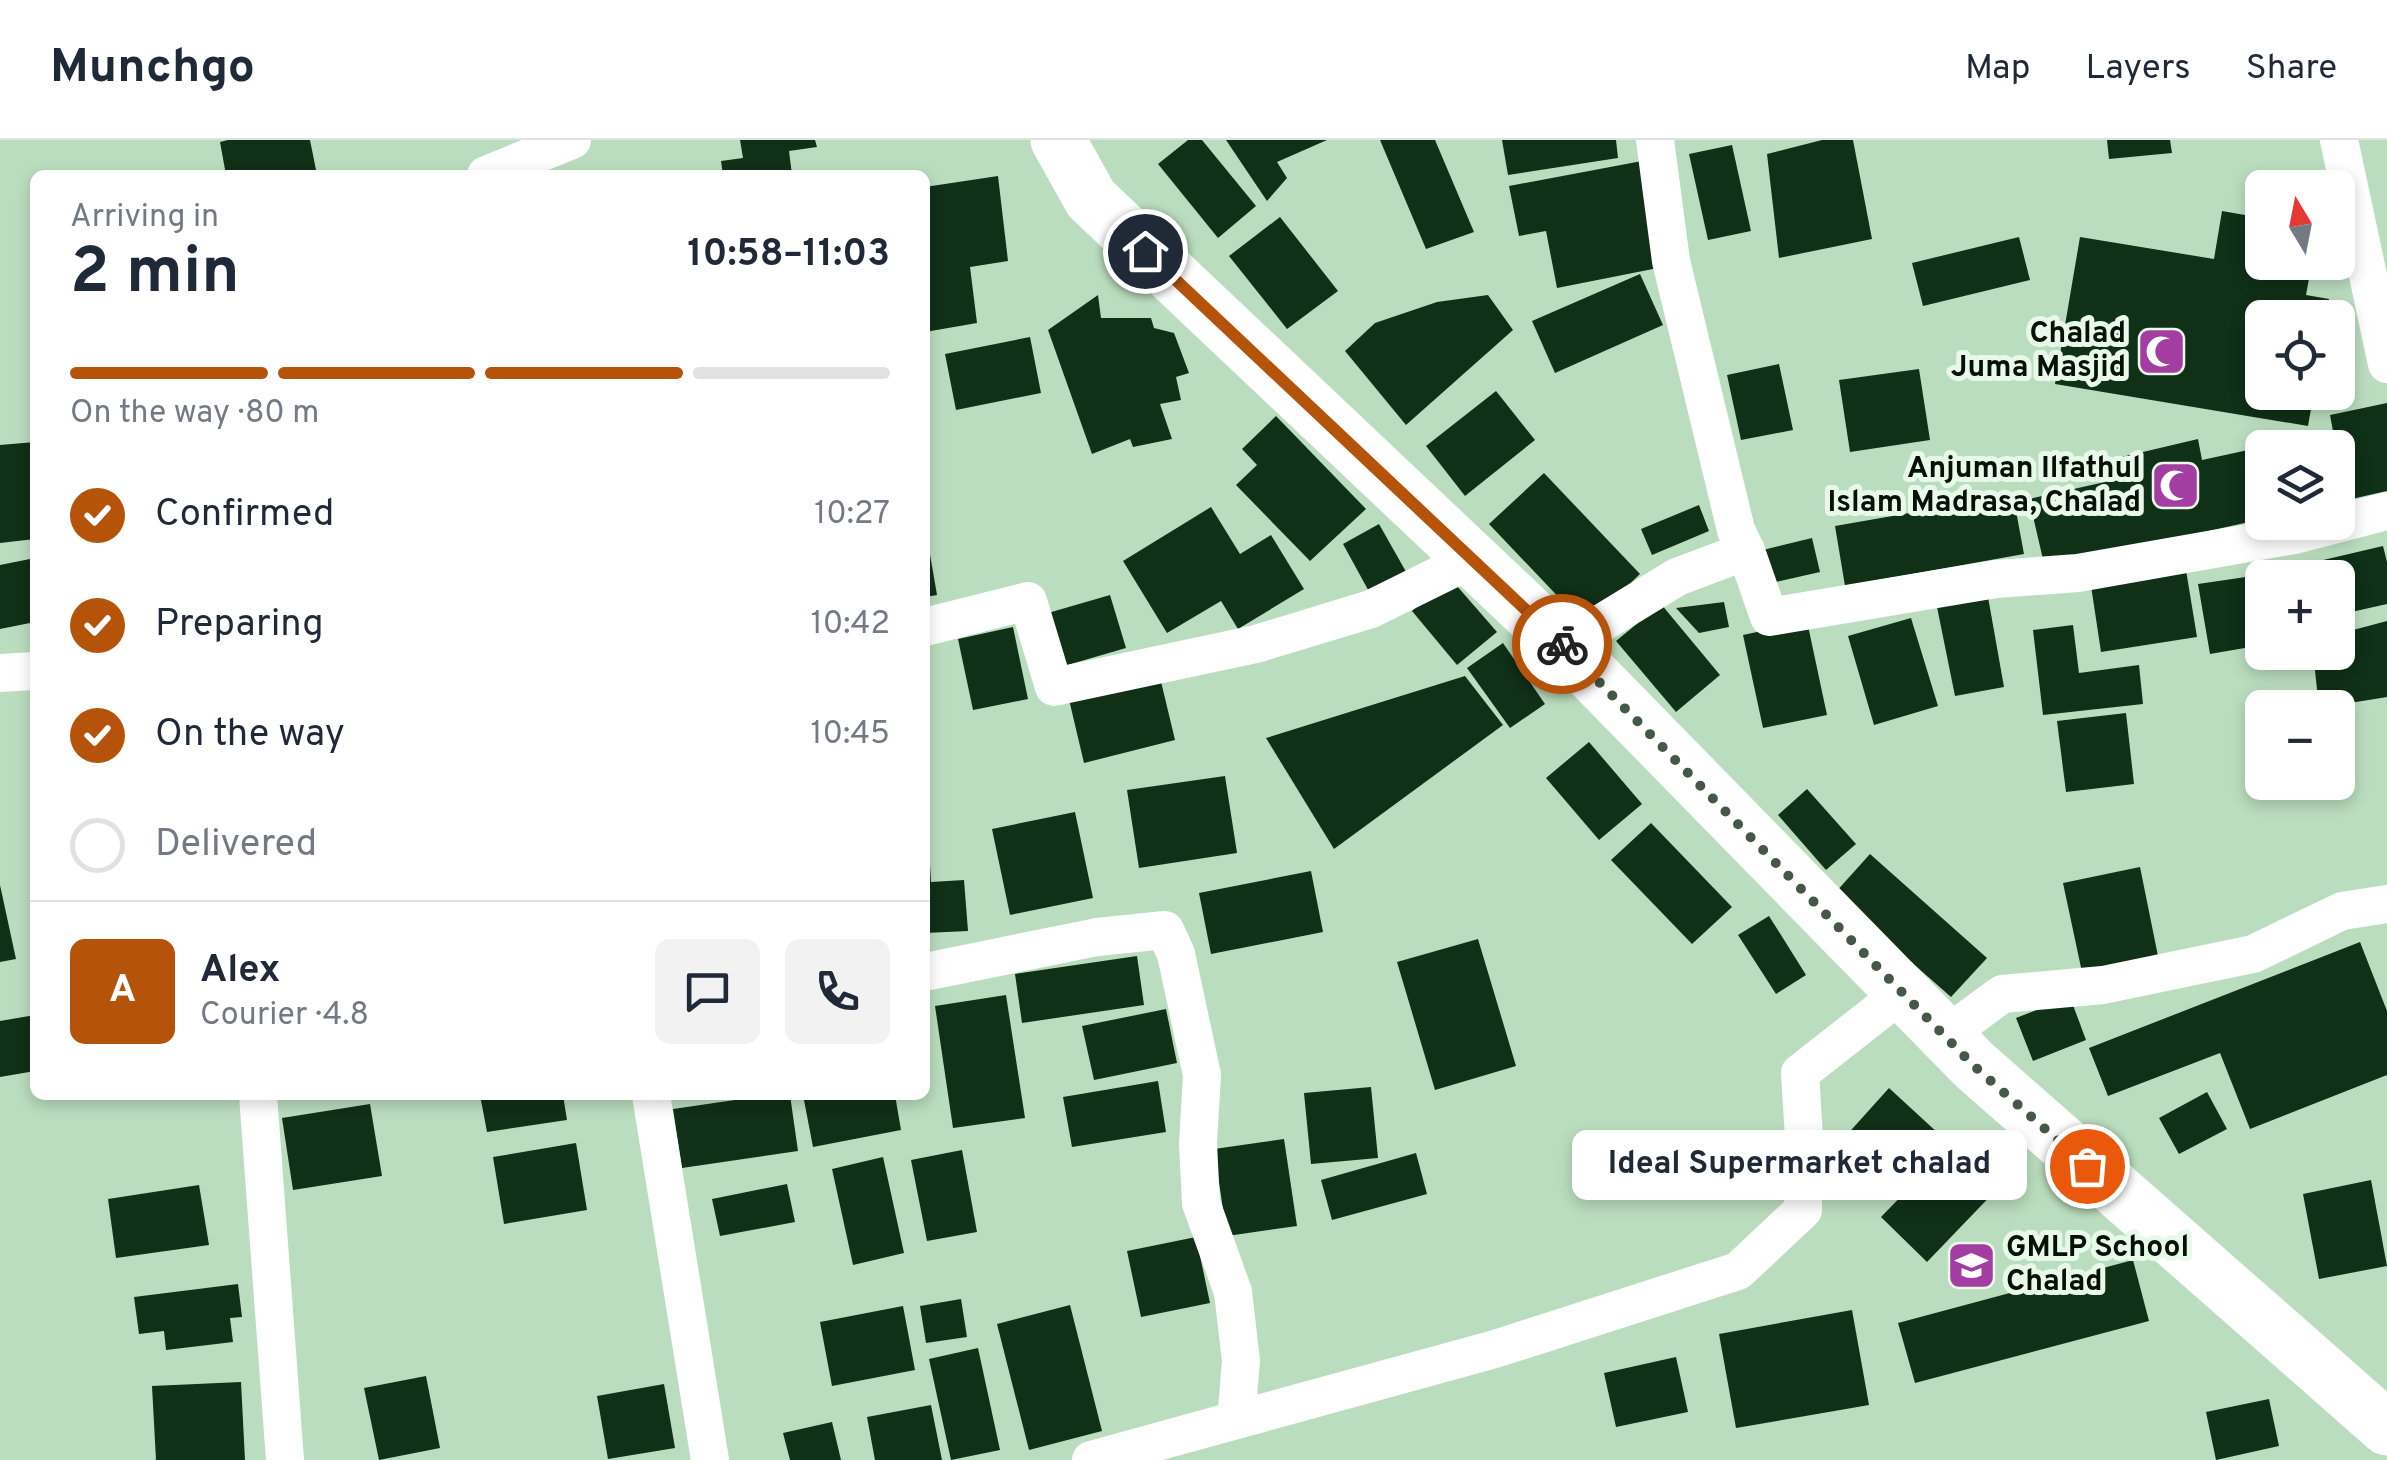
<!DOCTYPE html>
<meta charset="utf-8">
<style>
:root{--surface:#fff;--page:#f2f2f3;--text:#1f2937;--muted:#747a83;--line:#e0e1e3;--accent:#b45309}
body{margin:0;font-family:Overpass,sans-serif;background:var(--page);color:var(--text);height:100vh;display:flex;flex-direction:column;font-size:38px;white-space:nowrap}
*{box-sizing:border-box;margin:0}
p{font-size:32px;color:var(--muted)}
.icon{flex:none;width:55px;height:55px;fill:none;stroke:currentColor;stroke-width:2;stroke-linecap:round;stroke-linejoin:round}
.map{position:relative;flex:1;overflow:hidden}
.drawer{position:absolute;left:30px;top:30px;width:900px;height:930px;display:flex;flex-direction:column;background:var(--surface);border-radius:15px;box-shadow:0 5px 15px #0003}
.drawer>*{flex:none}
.needle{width:65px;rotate:350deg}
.buttons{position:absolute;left:2245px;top:30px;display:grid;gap:20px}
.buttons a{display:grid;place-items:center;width:110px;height:110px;border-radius:15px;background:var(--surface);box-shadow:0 5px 15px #0003;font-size:50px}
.pin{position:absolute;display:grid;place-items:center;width:85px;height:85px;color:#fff;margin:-42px;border:5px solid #fff;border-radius:50%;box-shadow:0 2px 10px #0007}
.courier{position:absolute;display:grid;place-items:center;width:100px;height:100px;margin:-50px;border:8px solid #b45309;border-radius:50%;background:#fff;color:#222;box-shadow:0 2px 12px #0007}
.bubble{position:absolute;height:70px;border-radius:15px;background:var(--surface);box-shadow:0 5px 15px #0003;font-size:32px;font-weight:700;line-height:70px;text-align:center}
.summary em{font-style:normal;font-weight:700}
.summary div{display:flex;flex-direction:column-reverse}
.summary{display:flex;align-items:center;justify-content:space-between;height:170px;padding:0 40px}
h1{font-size:65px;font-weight:700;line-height:75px}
.bar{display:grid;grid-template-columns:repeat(4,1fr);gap:15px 10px;align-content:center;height:120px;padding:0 40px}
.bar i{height:12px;border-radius:8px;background:var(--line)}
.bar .current{background:var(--accent)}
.bar p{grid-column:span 4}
.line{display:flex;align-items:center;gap:25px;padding:0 40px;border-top:2px solid var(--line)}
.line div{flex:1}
.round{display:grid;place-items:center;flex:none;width:105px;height:105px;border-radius:15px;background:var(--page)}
ol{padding:0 40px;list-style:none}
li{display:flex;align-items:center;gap:30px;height:110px}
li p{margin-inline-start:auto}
li .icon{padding:10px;border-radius:50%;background:var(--accent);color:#fff;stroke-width:4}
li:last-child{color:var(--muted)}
li i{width:55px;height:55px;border:5px solid var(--line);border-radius:50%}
header{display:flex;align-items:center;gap:60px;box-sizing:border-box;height:140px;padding:0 50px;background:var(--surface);border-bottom:2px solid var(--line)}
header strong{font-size:48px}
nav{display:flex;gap:55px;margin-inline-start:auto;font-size:35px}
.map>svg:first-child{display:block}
.building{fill:#103017}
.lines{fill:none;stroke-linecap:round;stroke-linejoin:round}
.street{stroke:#fff;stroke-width:38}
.secondary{stroke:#fff;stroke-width:55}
.done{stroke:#455847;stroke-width:10;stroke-dasharray:0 18}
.route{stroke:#b45309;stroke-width:12}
.labels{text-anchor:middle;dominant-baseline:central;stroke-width:10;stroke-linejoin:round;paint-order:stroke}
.poi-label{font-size:30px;font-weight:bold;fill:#051006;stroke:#e8f9ea;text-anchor:end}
</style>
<header>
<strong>Munchgo</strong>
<nav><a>Map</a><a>Layers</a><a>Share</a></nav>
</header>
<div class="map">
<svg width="2387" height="1320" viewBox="0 0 2387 1320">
<rect width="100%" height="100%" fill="#bbddbf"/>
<g class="building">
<path d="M 228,0 L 310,0 L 317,35 L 226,35 L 220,2 Z"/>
<path d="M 740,0 L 815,0 L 817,7 L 789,11 L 792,35 L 723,35 L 721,21 L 743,18 Z"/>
<path d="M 1188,0 L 1202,0 L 1256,66 L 1218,98 L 1158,24 Z"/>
<path d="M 1226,0 L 1327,0 L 1277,22 L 1287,38 L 1267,61 Z"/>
<path d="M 1380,0 L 1435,0 L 1474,92 L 1426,109 Z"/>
<path d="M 1502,0 L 1616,0 L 1618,18 L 1508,35 Z"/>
<path d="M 1822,0 L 1853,0 L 1872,99 L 1779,118 L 1767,14 Z"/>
<path d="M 2107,0 L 2170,0 L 2172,13 L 2109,19 Z"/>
<path d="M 1732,5 L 1751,91 L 1708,100 L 1689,14 Z"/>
<path d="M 1642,21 L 1663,127 L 1557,148 L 1546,91 L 1519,96 L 1509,46 Z"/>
<path d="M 998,36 L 1008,121 L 970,127 L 977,183 L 925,192 L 925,47 Z"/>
<path d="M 2222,71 L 2262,78 L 2262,122 L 2312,122 L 2306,155 L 2329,159 L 2326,178 L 2262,178 L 2262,252 L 2314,252 L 2308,286 L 2055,244 L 2080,97 L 2214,119 Z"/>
<path d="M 1280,77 L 1338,151 L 1287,189 L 1229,116 Z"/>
<path d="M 2019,97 L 2030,140 L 1923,166 L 1912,123 Z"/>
<path d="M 1640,134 L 1663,185 L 1555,233 L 1532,181 Z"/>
<path d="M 1098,155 L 1101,178 L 1151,178 L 1154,188 L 1174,193 L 1189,233 L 1176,237 L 1181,260 L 1160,264 L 1172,299 L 1133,307 L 1130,299 L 1092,314 L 1048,190 Z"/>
<path d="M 1488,155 L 1513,190 L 1406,285 L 1345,211 L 1375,183 L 1437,162 Z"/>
<path d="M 1030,197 L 1041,253 L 956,270 L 945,214 Z"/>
<path d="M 1779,224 L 1793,290 L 1741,300 L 1727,235 Z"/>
<path d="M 1919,229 L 1930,300 L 1850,312 L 1839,240 Z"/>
<path d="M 1496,251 L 1535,300 L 1465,356 L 1426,306 Z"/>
<path d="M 2387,263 L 2387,351 L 2338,362 L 2338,308 L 2267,308 L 2333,291 L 2330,275 Z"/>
<path d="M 1276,276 L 1366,369 L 1310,421 L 1236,345 L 1257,325 L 1242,309 Z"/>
<path d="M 2198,299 L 2202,320 L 2262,307 L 2262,379 L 2045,428 L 2029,359 L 2114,340 L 2109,320 Z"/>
<path d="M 35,302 L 35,399 L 0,403 L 0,305 Z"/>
<path d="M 1544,333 L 1640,434 L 1586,486 L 1489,384 Z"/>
<path d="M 2013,355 L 2024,414 L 1845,446 L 1835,386 Z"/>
<path d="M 1699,365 L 1709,391 L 1652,415 L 1641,389 Z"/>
<path d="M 1211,367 L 1240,414 L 1271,395 L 1304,449 L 1238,489 L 1221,461 L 1167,493 L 1123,421 Z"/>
<path d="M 1379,384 L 1409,437 L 1372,457 L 1343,404 Z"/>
<path d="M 927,397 L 937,455 L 925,457 L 925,398 Z"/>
<path d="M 1812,398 L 1820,432 L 1763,445 L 1755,412 Z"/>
<path d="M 2383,406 L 2387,422 L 2387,464 L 2338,475 L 2338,438 L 2322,438 L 2319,421 Z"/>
<path d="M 35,418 L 35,482 L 0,489 L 0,425 Z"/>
<path d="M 2185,424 L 2197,497 L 2101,512 L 2090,439 Z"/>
<path d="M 2280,432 L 2281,438 L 2262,438 L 2262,505 L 2210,514 L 2198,444 Z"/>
<path d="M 1450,438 L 1497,492 L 1457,525 L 1412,471 Z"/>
<path d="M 1110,455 L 1126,508 L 1064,526 L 1048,473 Z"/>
<path d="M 1988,457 L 2004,547 L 1955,556 L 1937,467 Z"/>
<path d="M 1724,462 L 1729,487 L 1699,493 L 1676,468 Z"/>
<path d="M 1661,464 L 1720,535 L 1676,572 L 1616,501 Z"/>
<path d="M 1911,478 L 1938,566 L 1874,585 L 1848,496 Z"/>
<path d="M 1807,481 L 1827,575 L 1763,588 L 1743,495 Z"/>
<path d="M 2387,481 L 2387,557 L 2319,568 L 2313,512 L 2338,512 L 2338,494 Z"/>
<path d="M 2073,485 L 2079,533 L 2139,525 L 2143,564 L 2043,575 L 2033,490 Z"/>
<path d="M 1013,487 L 1028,559 L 973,570 L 958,499 Z"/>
<path d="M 1503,503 L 1545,564 L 1510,588 L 1467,528 Z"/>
<path d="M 1158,529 L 1175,600 L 1084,623 L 1067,551 Z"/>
<path d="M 1465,536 L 1503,585 L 1334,709 L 1266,598 Z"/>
<path d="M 2126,573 L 2134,644 L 2066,652 L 2057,581 Z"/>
<path d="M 1589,602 L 1642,664 L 1599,700 L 1546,638 Z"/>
<path d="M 1225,636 L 1237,713 L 1139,728 L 1127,650 Z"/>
<path d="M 1807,649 L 1856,704 L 1826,730 L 1778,675 Z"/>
<path d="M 1075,672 L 1093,758 L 1010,775 L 992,689 Z"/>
<path d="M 1651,683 L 1732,767 L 1692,804 L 1611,720 Z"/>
<path d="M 925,706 L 929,706 L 931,742 L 964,740 L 968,791 L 925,793 Z"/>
<path d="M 1870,714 L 1987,818 L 1951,857 L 1834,754 Z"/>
<path d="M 2140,727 L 2159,821 L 2083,837 L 2063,743 Z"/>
<path d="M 1311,731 L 1323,792 L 1211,814 L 1199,753 Z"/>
<path d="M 0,745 L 16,819 L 0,822 Z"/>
<path d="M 1769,776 L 1806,835 L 1776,854 L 1738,795 Z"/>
<path d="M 1478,799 L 1516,926 L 1435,950 L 1397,822 Z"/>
<path d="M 2360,802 L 2387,871 L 2387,935 L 2250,989 L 2220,913 L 2108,956 L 2089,908 Z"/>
<path d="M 1137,816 L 1144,865 L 1022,883 L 1015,834 Z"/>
<path d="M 1006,855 L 1025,978 L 953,988 L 935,866 Z"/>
<path d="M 2070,857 L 2086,900 L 2033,921 L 2016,878 Z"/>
<path d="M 1166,869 L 1177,923 L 1094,940 L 1082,886 Z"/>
<path d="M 35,875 L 35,931 L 0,937 L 0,881 Z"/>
<path d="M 1158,941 L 1166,992 L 1072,1007 L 1063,957 Z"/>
<path d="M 1371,947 L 1378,1018 L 1311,1024 L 1304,953 Z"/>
<path d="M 1889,948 L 1939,994 L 1895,1043 L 1844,998 Z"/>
<path d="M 2207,952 L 2227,989 L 2179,1014 L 2159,978 Z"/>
<path d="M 480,955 L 563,955 L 567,980 L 487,992 Z"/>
<path d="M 769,955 L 790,955 L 798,1011 L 682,1028 L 673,969 Z"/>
<path d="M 803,955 L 895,955 L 901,990 L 813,1007 Z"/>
<path d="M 370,964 L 382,1036 L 293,1050 L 282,978 Z"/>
<path d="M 1284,999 L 1297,1086 L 1227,1096 L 1214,1009 Z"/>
<path d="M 1955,1001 L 2001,1045 L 1927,1122 L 1881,1077 Z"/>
<path d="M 576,1003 L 587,1070 L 504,1084 L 493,1017 Z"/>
<path d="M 962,1010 L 977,1092 L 927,1101 L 911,1020 Z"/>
<path d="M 1416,1013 L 1427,1054 L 1332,1080 L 1321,1040 Z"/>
<path d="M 883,1017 L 904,1113 L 853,1125 L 832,1029 Z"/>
<path d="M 2371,1040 L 2387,1126 L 2319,1139 L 2303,1054 Z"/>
<path d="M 787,1044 L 795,1082 L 720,1096 L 712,1059 Z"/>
<path d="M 199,1045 L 209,1105 L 116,1118 L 108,1059 Z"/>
<path d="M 1196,1097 L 1210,1163 L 1141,1177 L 1127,1111 Z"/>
<path d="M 2133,1120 L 2149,1181 L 1915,1243 L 1898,1183 Z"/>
<path d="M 238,1144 L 242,1177 L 230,1178 L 233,1202 L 166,1210 L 164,1191 L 139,1194 L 134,1157 Z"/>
<path d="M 961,1159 L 967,1197 L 926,1203 L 920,1166 Z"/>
<path d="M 1070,1165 L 1102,1291 L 1029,1310 L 997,1184 Z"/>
<path d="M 903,1166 L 915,1230 L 832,1246 L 820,1182 Z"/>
<path d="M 1852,1170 L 1869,1265 L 1736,1288 L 1719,1194 Z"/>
<path d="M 978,1208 L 1000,1310 L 951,1320 L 929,1219 Z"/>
<path d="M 1676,1217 L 1688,1272 L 1616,1287 L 1604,1233 Z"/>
<path d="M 426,1236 L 440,1308 L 379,1320 L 364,1248 Z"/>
<path d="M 241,1242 L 245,1320 L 156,1320 L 152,1246 Z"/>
<path d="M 664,1244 L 675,1308 L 608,1319 L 597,1256 Z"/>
<path d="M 2269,1259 L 2279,1306 L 2216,1320 L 2206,1272 Z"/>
<path d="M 931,1265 L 942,1320 L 875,1320 L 867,1277 Z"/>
<path d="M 832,1282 L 841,1320 L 790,1320 L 783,1293 Z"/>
</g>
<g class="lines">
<g class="street">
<path d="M 1655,0 L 1671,121 L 1736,390 L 1746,411"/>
<path d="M 2339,0 L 2387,224"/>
<path d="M 486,35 L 572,0"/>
<path d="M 925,487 L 1028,461 L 1054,547 L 1256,504 L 1371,469 L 1470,420"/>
<path d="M 1564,506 L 1677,437 L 1746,411 L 1769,477 L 1996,439 L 2078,433 L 2294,395 L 2387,371"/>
<path d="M 0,533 L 35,531"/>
<path d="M 925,832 L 1097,797 L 1165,790 L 1176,814 L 1202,935 L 1198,1004 L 1201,1063 L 1233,1152 L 1241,1221 L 1236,1280"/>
<path d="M 1945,896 L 2002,854 L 2103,845 L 2253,814 L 2342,771 L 2387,764"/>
<path d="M 258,955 L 285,1320"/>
<path d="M 651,955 L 710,1320"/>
<path d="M 1091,1320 L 1495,1209 L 1738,1131 L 1803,1070 L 1804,997 L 1800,933 L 1902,853"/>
</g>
<path class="secondary" d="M 1058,0 L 1091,59 L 1564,506 L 1974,925 L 2387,1288"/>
</g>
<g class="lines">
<path class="done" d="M 1562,504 L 1974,926 L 2087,1026"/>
<path class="route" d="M 1145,111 L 1562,504"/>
</g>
<defs>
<symbol id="mosque-square" viewBox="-11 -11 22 22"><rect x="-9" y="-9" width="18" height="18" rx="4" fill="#a33da1" stroke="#e8f9ea"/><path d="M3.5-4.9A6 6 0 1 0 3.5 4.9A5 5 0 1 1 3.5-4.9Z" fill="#fff"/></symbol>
<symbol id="school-square" viewBox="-11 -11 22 22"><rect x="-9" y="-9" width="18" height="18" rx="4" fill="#a33da1" stroke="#e8f9ea"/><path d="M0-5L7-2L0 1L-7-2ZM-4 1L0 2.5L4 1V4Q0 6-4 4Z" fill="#fff"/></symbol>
</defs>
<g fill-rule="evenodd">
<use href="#mosque-square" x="2134" y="184" width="55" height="55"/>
<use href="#mosque-square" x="2148" y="318" width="55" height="55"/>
<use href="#school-square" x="1944" y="1098" width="55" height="55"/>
</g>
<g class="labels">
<g class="poi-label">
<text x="2126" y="194">Chalad<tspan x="2126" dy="34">Juma Masjid</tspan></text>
<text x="2141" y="329">Anjuman Ilfathul<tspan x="2141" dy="34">Islam Madrasa, Chalad</tspan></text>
<text x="2006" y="1108" text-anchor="start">GMLP School<tspan x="2006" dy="34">Chalad</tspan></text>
</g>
</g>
</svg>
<div class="buttons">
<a><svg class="needle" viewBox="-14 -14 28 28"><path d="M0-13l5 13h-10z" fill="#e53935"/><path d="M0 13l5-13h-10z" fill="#747a83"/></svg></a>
<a><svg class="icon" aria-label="locate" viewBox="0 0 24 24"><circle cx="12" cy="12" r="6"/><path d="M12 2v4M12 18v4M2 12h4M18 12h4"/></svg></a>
<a><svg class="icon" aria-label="layers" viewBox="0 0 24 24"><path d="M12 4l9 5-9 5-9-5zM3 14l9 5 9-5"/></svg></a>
<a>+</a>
<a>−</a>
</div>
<div class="pin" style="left:2087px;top:1026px;background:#ea580c"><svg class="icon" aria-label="bag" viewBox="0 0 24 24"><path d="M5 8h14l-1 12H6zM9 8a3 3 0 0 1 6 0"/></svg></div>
<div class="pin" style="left:1145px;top:111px;background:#1f2937"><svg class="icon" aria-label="home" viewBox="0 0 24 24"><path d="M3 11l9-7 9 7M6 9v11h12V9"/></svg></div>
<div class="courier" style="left:1562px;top:504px"><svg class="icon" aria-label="bike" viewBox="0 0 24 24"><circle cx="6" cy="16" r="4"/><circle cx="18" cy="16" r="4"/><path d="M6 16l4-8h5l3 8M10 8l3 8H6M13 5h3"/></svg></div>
<div class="bubble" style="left:1572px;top:990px;width:455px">Ideal Supermarket chalad</div>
<section class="drawer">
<div class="summary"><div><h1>2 min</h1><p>Arriving in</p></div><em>10:58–11:03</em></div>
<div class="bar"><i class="current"></i><i class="current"></i><i class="current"></i><i></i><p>On the way · 80 m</p></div>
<ol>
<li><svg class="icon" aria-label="check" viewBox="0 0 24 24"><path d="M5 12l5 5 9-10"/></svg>Confirmed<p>10:27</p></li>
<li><svg class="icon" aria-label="check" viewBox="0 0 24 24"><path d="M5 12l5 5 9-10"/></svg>Preparing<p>10:42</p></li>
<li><svg class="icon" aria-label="check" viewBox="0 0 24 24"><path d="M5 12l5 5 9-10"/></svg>On the way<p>10:45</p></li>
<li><i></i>Delivered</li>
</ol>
<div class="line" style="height:180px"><b class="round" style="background:var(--accent);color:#fff">A</b><div><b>Alex</b><p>Courier · 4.8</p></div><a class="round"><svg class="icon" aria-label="chat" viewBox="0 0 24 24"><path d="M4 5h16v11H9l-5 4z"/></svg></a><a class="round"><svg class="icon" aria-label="phone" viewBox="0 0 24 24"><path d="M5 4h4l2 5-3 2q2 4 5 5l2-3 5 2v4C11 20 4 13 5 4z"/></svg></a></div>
</section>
</div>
